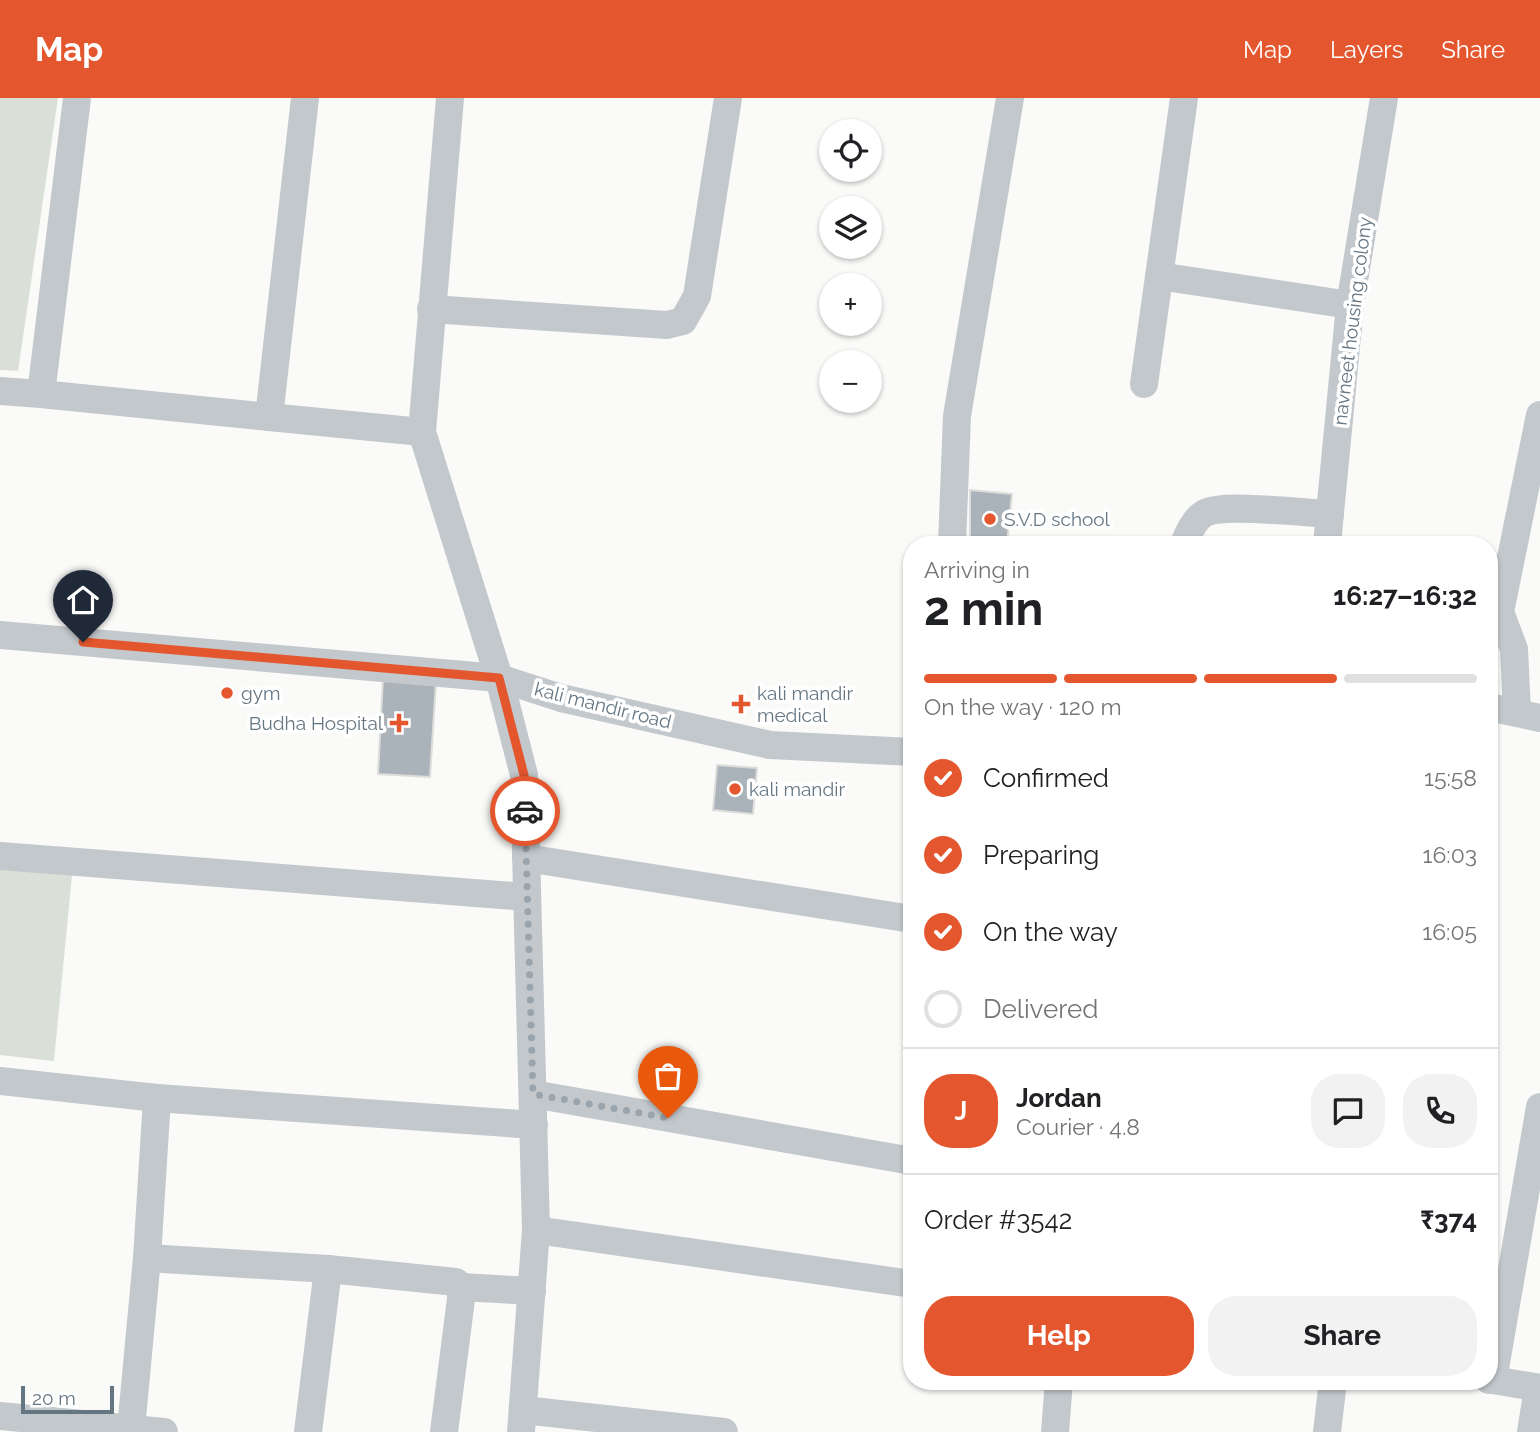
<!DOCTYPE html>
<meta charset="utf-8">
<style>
:root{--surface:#fff;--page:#f2f2f2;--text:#202124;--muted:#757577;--line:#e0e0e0;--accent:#e4572e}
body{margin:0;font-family:Raleway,sans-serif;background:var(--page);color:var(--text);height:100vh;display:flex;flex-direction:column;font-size:26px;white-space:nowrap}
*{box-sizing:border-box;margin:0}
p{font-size:23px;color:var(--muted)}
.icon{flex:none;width:38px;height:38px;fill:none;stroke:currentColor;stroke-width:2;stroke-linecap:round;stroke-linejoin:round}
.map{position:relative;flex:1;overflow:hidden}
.sheet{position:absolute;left:903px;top:438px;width:595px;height:854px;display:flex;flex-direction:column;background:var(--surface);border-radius:28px;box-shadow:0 2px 5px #0004}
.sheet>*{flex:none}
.fabs{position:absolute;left:819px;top:21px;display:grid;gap:14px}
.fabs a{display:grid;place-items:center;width:63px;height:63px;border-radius:50%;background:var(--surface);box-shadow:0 2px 5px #0004;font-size:35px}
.scale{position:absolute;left:21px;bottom:18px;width:93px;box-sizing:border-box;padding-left:7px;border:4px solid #657683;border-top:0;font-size:19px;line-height:24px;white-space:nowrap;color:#657683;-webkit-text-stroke:5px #fff;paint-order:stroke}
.pin{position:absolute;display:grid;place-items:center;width:60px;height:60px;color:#fff;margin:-72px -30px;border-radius:50% 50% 50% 0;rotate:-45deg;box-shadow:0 0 7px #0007}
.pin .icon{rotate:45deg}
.courier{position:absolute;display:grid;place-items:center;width:70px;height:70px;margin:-35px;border:5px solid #e4572e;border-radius:50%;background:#fff;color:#222;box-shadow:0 2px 9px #0007}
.summary em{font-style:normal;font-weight:700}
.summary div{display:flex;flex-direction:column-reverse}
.summary{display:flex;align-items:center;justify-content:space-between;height:119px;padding:0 21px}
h1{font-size:46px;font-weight:700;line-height:52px}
.bar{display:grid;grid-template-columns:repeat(4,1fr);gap:10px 7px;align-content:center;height:84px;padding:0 21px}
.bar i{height:9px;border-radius:5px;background:var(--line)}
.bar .current{background:var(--accent)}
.bar p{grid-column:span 4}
.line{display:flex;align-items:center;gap:18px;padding:0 21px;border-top:2px solid var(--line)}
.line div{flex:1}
.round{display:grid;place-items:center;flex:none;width:74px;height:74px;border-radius:28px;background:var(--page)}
ol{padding:0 21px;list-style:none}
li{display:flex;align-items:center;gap:21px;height:77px}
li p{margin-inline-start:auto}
li .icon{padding:7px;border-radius:50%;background:var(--accent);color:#fff;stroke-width:4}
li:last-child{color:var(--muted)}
li i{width:38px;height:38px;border:4px solid var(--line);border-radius:50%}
.cta{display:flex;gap:14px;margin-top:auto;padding:14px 21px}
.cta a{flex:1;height:80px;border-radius:28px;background:var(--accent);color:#fff;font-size:28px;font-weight:700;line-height:80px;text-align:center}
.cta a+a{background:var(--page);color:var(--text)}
header{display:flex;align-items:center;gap:42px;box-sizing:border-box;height:98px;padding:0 35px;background:var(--accent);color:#fff}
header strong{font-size:33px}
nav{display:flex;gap:38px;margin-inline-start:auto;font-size:24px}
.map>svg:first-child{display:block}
.green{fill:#dadfd7}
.building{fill:#aab3b9;stroke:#dcdcda;stroke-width:2}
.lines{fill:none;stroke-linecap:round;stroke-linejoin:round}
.minor{stroke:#c3c8cc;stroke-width:28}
.done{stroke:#99a4ac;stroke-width:7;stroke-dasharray:0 12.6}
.route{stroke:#e4572e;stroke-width:9}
.poi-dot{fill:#e4572e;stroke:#fff;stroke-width:2.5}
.labels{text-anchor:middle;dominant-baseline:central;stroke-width:7;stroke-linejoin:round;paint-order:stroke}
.street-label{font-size:19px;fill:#657683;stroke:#fff}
.poi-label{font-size:19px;fill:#657683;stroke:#fff;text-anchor:start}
</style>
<header>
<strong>Map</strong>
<nav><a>Map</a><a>Layers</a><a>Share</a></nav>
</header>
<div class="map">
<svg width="1540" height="1334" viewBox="0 0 1540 1334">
<rect width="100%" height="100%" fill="#fafaf8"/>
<g class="green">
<path d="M 0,0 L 58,0 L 18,273 L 0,272 Z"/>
<path d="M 0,770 L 72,777 L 54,963 L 0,957 Z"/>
</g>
<g class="building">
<path d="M 970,392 L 1012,396 L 1007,446 L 970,446 Z"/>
<path d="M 383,580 L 436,583 L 430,679 L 378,676 Z"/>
<path d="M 717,667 L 757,670 L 753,716 L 713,712 Z"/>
</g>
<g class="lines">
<g class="minor">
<path d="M 305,0 L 269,319 L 422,334"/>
<path d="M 450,0 L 422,334 L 499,580 L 524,677 L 536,1132 L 521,1334"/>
<path d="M 1159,178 L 1350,207"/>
<path d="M 431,211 L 667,227 L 683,223 L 697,198 L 728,0"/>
<path d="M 1144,286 L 1184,0"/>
<path d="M 0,293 L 41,296 L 77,0"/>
<path d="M 41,296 L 269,319"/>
<path d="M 952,446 L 957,318 L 1010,0"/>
<path d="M 1184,446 C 1188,436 1194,421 1205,415 C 1225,405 1304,415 1330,416"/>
<path d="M 1327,446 L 1350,207 L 1384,0"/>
<path d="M 0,537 L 499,580 L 561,600 L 770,647 L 912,654"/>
<path d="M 1489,609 L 1540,620"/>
<path d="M 1517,615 L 1514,551 L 1500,514 L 1540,317"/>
<path d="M 0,758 L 527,799"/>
<path d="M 526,760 L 912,821"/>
<path d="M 0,983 L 157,1000 L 534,1027"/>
<path d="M 533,996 L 912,1063"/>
<path d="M 536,1132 L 912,1186"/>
<path d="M 147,1160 L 328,1171 L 456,1184 L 461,1189 L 461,1201 L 444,1334"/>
<path d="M 461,1189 L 532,1193"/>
<path d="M 1489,1282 L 1493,1282 L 1540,1009"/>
<path d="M 1493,1282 L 1540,1290"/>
<path d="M 523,1312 L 724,1334"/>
<path d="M 0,1318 L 164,1334"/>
<path d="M 131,1331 L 147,1160 L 157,1000"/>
<path d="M 308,1334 L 328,1171"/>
<path d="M 1055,1334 L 1059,1283"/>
<path d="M 1327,1334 L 1333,1283"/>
<path d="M 1531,1334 L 1538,1290"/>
</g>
</g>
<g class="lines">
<path class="done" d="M 525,713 L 533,996 L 668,1020"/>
<path class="route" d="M 83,544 L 499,580 L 524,677 L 525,713"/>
</g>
<g class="poi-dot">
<circle cx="990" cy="421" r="7"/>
<circle cx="227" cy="595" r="7"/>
<path d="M737.5 595.5h7v7h7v7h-7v7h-7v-7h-7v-7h7z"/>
<path d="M395.5 614.5h7v7h7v7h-7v7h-7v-7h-7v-7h7z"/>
<circle cx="735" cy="691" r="7"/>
</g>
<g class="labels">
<g class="street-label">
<text transform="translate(1352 223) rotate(-83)">navneet housing colony</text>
<text transform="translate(603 607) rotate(14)">kali mandir road</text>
</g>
<g class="poi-label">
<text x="1004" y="421">S.V.D school</text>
<text x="241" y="595">gym</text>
<text x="757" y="595">kali mandir<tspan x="757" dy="22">medical</tspan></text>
<text x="383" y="625" text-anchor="end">Budha Hospital</text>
<text x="749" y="691">kali mandir</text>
</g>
</g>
</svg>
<div class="fabs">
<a><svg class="icon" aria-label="locate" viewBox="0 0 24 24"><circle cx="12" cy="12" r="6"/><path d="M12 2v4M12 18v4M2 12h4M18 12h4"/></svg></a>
<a><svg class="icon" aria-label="layers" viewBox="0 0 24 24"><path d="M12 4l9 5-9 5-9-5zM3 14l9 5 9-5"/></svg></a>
<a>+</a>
<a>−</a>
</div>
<div class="scale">20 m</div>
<div class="pin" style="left:668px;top:1020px;background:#ea580c"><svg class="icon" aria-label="bag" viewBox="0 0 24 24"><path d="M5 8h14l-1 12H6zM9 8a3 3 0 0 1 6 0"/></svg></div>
<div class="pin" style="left:83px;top:544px;background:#1f2937"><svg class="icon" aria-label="home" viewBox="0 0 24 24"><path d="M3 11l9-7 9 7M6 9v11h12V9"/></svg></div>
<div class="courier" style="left:525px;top:713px"><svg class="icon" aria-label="car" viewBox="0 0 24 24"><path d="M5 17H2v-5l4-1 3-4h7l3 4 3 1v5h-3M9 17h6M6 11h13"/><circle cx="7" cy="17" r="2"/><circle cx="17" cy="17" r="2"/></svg></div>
<section class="sheet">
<div class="summary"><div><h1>2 min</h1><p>Arriving in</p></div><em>16:27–16:32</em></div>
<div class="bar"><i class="current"></i><i class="current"></i><i class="current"></i><i></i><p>On the way · 120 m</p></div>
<ol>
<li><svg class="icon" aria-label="check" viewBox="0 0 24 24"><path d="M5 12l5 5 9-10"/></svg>Confirmed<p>15:58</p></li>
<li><svg class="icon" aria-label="check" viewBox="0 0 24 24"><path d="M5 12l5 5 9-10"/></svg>Preparing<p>16:03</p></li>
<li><svg class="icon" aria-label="check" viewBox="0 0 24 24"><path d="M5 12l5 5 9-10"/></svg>On the way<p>16:05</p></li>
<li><i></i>Delivered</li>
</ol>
<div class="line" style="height:126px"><b class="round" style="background:var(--accent);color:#fff">J</b><div><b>Jordan</b><p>Courier · 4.8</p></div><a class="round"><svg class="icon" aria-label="chat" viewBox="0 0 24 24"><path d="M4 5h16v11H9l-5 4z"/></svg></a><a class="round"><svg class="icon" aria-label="phone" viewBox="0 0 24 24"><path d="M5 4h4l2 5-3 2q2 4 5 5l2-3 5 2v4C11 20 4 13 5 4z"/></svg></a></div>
<div class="line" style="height:91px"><div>Order #3542</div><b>₹374</b></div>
<div class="cta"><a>Help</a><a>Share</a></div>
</section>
</div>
